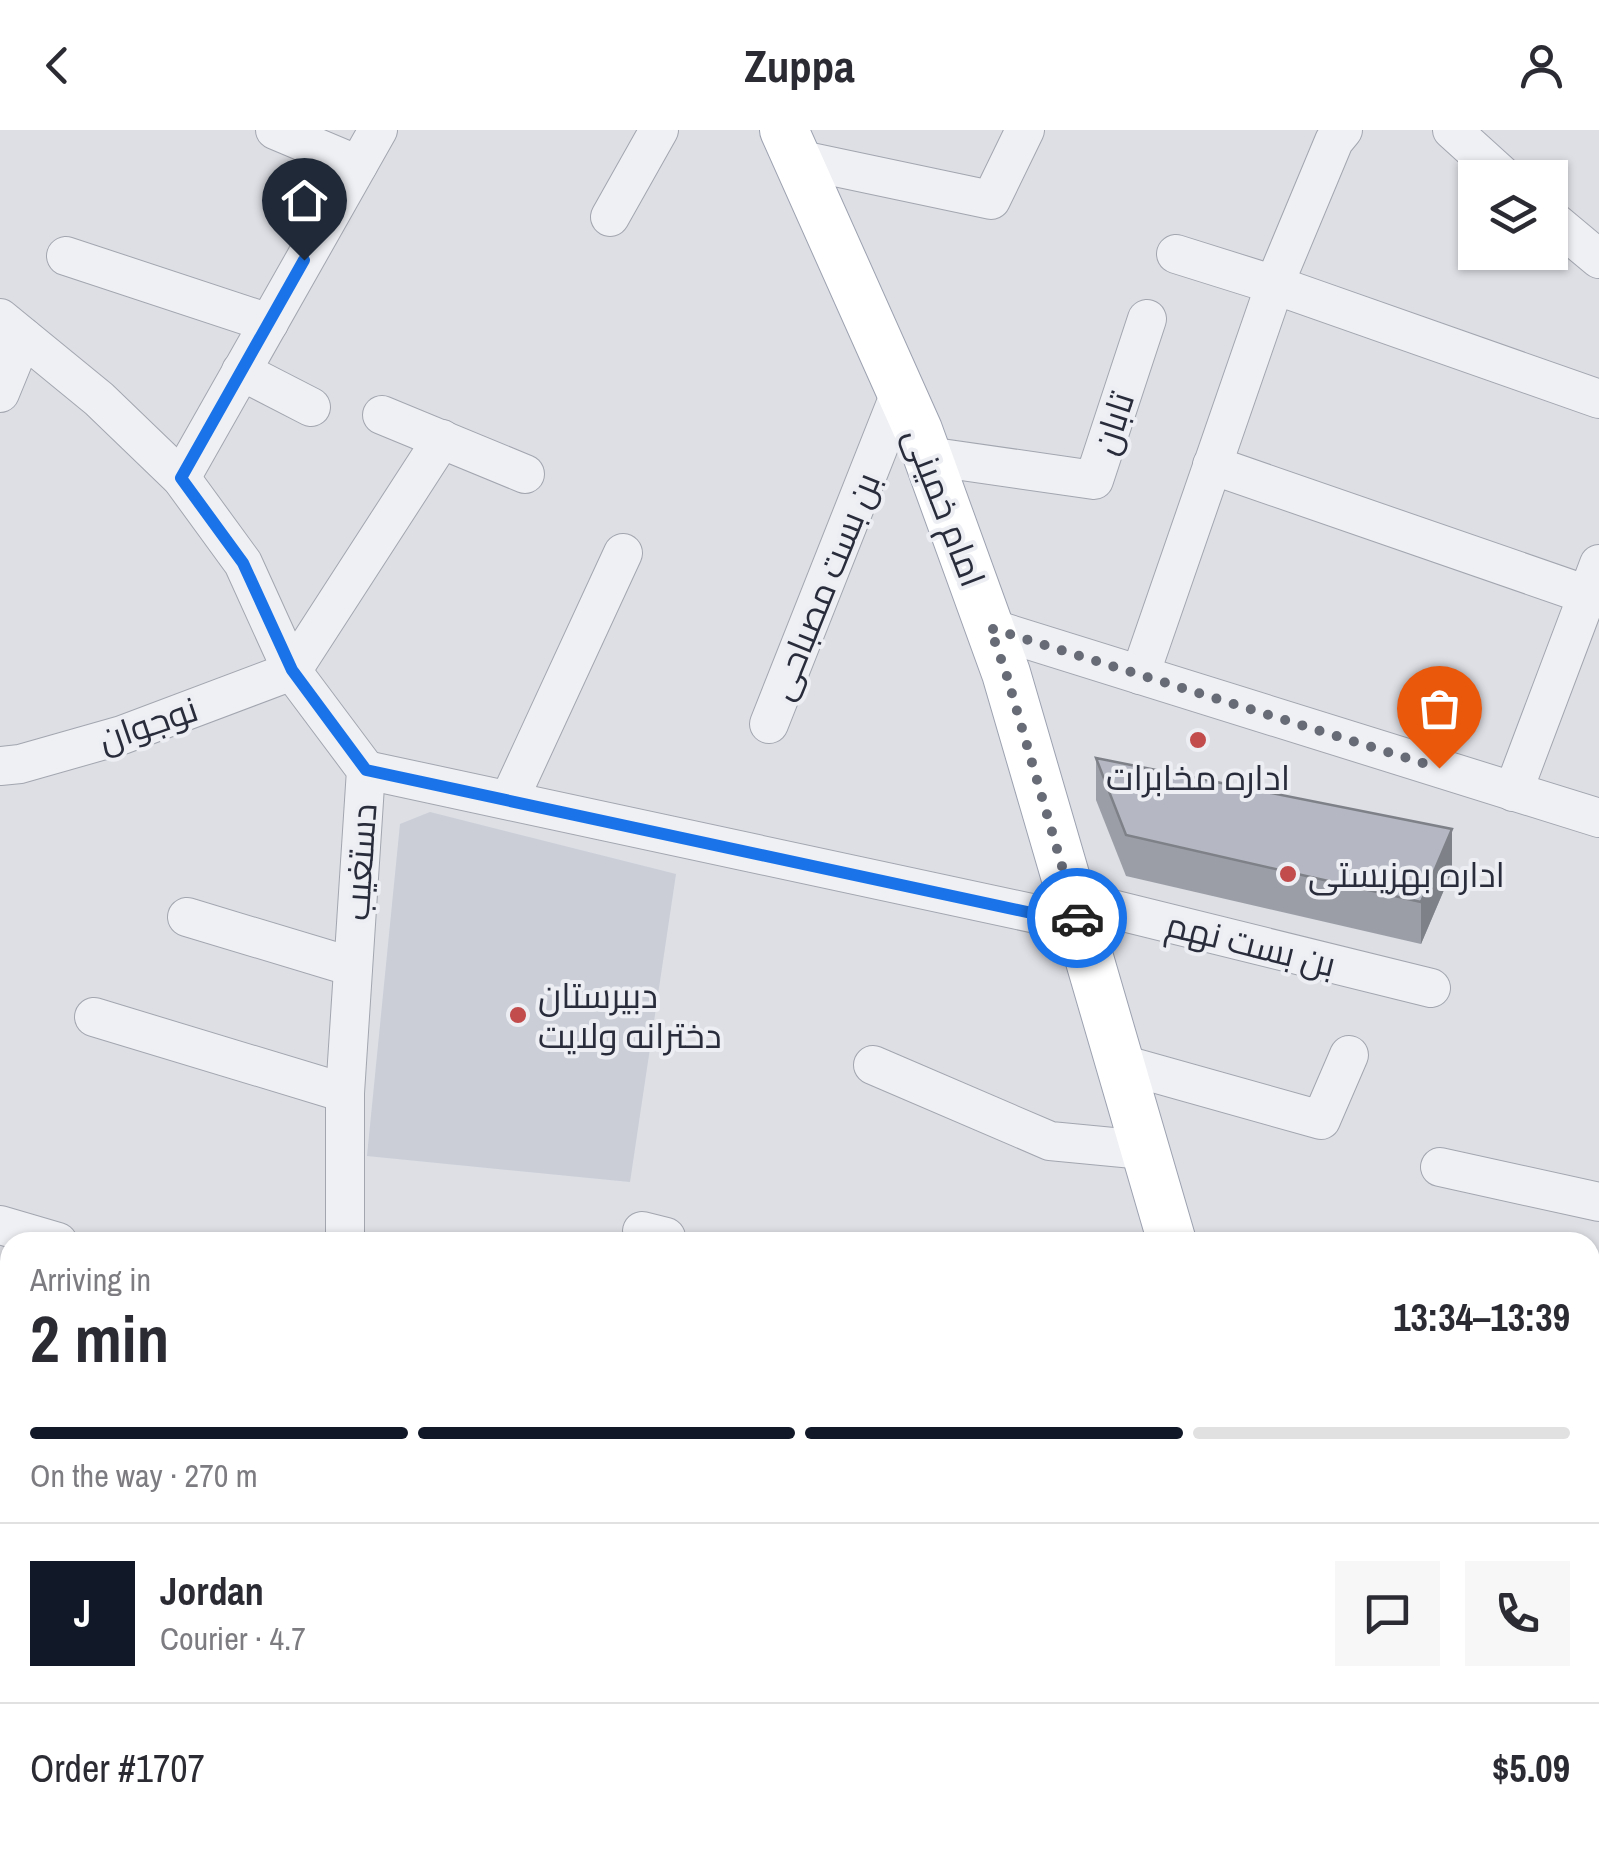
<!DOCTYPE html>
<meta charset="utf-8">
<style>
:root{--surface:#fff;--page:#f7f7f7;--text:#2b2b33;--muted:#7c7c81;--line:#e1e1e2;--accent:#111827}
body{margin:0;font-family:"Archivo Narrow",Cairo,sans-serif;background:var(--page);color:var(--text);height:100vh;display:flex;flex-direction:column;font-size:38px;white-space:nowrap}
*{box-sizing:border-box;margin:0}
p{font-size:32px;color:var(--muted)}
.icon{flex:none;width:55px;height:55px;fill:none;stroke:currentColor;stroke-width:2;stroke-linecap:round;stroke-linejoin:round}
.map{position:relative;flex:1;overflow:hidden}
.details{position:absolute;left:0px;top:1102px;width:1600px;height:622px;display:flex;flex-direction:column;background:var(--surface);border-radius:30px 30px 0 0;box-shadow:0 2px 8px #0004}
.details>*{flex:none}
.buttons{position:absolute;left:1458px;top:30px;display:grid;gap:20px}
.buttons a{display:grid;place-items:center;width:110px;height:110px;border-radius:0px;background:var(--surface);box-shadow:0 2px 8px #0004;font-size:50px}
.pin{position:absolute;display:grid;place-items:center;width:85px;height:85px;color:#fff;margin:-102px -42px;border-radius:50% 50% 50% 0;rotate:-45deg;box-shadow:0 0 10px #0007}
.pin .icon{rotate:45deg}
.courier{position:absolute;display:grid;place-items:center;width:100px;height:100px;margin:-50px;border:8px solid #1a73e8;border-radius:50%;background:#fff;color:#222;box-shadow:0 2px 12px #0007}
.overview em{font-style:normal;font-weight:700}
.overview div{display:flex;flex-direction:column-reverse}
.overview{display:flex;align-items:center;justify-content:space-between;height:170px;padding:0 30px}
h1{font-size:65px;font-weight:700;line-height:75px}
.bar{display:grid;grid-template-columns:repeat(4,1fr);gap:15px 10px;align-content:center;height:120px;padding:0 30px}
.bar i{height:12px;border-radius:8px;background:var(--line)}
.bar .current{background:var(--accent)}
.bar p{grid-column:span 4}
.line{display:flex;align-items:center;gap:25px;padding:0 30px;border-top:2px solid var(--line)}
.line div{flex:1}
.round{display:grid;place-items:center;flex:none;width:105px;height:105px;border-radius:0px;background:var(--page)}
header{display:flex;justify-content:space-between;align-items:center;height:130px;padding:0 30px;background:var(--surface);font-size:45px;font-weight:700}
.map>svg:first-child{display:block}
.built{fill:#cbced7}
.lines{fill:none;stroke-linecap:round;stroke-linejoin:round}
.minor-casing{stroke:#a3a6af;stroke-width:40}
.major-casing{stroke:#9da2b0;stroke-width:50}
.minor{stroke:#eff0f4;stroke-width:38}
.major{stroke:#fff;stroke-width:48}
.wall{fill:#9c9ea7}
.shaded-wall{fill:#7f8188}
.building{fill:#b5b8c2;stroke:#7f8188;stroke-width:2.5}
.done{stroke:#676b76;stroke-width:10;stroke-dasharray:0 18}
.route{stroke:#1a73e8;stroke-width:12}
.poi-dot{fill:#c24b4c;stroke:#eceef3;stroke-width:4}
.labels{text-anchor:middle;dominant-baseline:central;stroke-width:8;stroke-linejoin:round;paint-order:stroke}
.street-label{font-size:35px;fill:#282c3b;stroke:#eceef3}
.poi-label{font-size:35px;fill:#282c3b;stroke:#eceef3;text-anchor:start}
</style>
<header><svg class="icon" aria-label="back" viewBox="0 0 24 24"><path d="M15 5l-7 7 7 7"/></svg>Zuppa<svg class="icon" aria-label="person" viewBox="0 0 24 24"><circle cx="12" cy="8" r="4"/><path d="M4 21q1-7 8-7t8 7"/></svg></header>
<div class="map">
<svg width="1599" height="1723" viewBox="0 0 1599 1723">
<rect width="100%" height="100%" fill="#dddfe5"/>
<path class="built" d="M 430,682 L 676,744 L 630,1052 L 367,1026 L 400,694 Z"/>
<g class="lines">
<defs>
<g id="minor">
<path d="M 275,0 L 358,35"/>
<path d="M 1452,0 L 1505,48"/>
<path d="M 797,29 L 991,70 L 1025,0"/>
<path d="M 610,87 L 659,0"/>
<path d="M 1550,88 L 1599,129"/>
<path d="M 1176,124 L 1275,155 L 1599,269"/>
<path d="M 66,126 L 269,193"/>
<path d="M 0,188 L 99,269 L 181,348 L 243,433 L 292,541 L 366,640 L 345,963 L 345,1112"/>
<path d="M 241,241 L 311,277"/>
<path d="M 0,263 L 23,207"/>
<path d="M 382,285 L 525,344"/>
<path d="M 927,326 L 1094,350 L 1147,189"/>
<path d="M 1212,335 L 1599,469"/>
<path d="M 181,348 L 378,0"/>
<path d="M 990,498 L 1599,688"/>
<path d="M 1140,545 L 1279,143 L 1334,11 L 1343,0"/>
<path d="M 769,594 L 900,263"/>
<path d="M 0,636 L 20,634 L 122,605 L 292,541 L 442,309"/>
<path d="M 366,640 L 1078,793"/>
<path d="M 1513,662 L 1599,434"/>
<path d="M 509,670 L 623,423"/>
<path d="M 1071,769 L 1431,858"/>
<path d="M 187,787 L 353,837"/>
<path d="M 94,887 L 345,963"/>
<path d="M 1118,933 L 1321,990 L 1349,925"/>
<path d="M 873,935 L 1050,1011 L 1144,1020"/>
<path d="M 1440,1037 L 1599,1072"/>
<path d="M 0,1095 L 58,1112"/>
<path d="M 642,1101 L 666,1107 L 664,1112"/>
<path d="M 0,1227 L 10,1231"/>
<path d="M 1590,1290 L 1599,1292"/>
<path d="M 1590,1570 L 1599,1572"/>
<path d="M 0,1590 L 10,1593"/>
<path d="M 140,1723 L 143,1715"/>
<path d="M 557,1723 L 558,1715"/>
</g>
<g id="major">
<path d="M 784,0 L 918,300 L 1006,543 L 1172,1112"/>
<path d="M 1441,1715 L 1446,1723"/>
</g>
</defs>
<use href="#minor" class="minor-casing"/>
<use href="#major" class="major-casing"/>
<use href="#minor" class="minor"/>
<use href="#major" class="major"/>
</g>
<path class="wall" d="M 1096,628 L 1452,741 L 1421,814 L 1126,746 L 1096,670 Z"/>
<path class="shaded-wall" d="M 1452,699 L 1452,741 L 1421,814 L 1421,772 Z"/>
<path class="building" d="M 1096,628 L 1452,699 L 1421,772 L 1126,705 Z"/>
<g class="lines">
<path class="done" d="M 1077,788 L 1006,543 L 990,498 L 1439,638"/>
<path class="route" d="M 304,130 L 181,348 L 243,433 L 292,540 L 366,640 L 1078,793 L 1077,788"/>
</g>
<g class="poi-dot">
<circle cx="1198" cy="610" r="10"/>
<circle cx="1288" cy="744" r="10"/>
<circle cx="518" cy="885" r="10"/>
</g>
<g class="labels">
<g class="street-label">
<text transform="translate(1113 293) rotate(-72)">تابان</text>
<text transform="translate(945 377) rotate(69)">امام خمینی</text>
<text transform="translate(824 456) rotate(-68)">بن بست مصباحی</text>
<text transform="translate(148 594) rotate(-19)">نوجوان</text>
<text transform="translate(360 732) rotate(-86)">دستغیب</text>
<text transform="translate(1251 814) rotate(14)">بن بست نهم</text>
</g>
<g class="poi-label">
<text x="1198" y="647" text-anchor="middle">اداره مخابرات</text>
<text x="1308" y="744">اداره بهزیستی</text>
<text x="538" y="865">دبیرستان<tspan x="538" dy="40">دخترانه ولایت</tspan></text>
</g>
</g>
</svg>
<div class="buttons">
<a><svg class="icon" aria-label="layers" viewBox="0 0 24 24"><path d="M12 4l9 5-9 5-9-5zM3 14l9 5 9-5"/></svg></a>
</div>
<div class="pin" style="left:1439px;top:638px;background:#ea580c"><svg class="icon" aria-label="bag" viewBox="0 0 24 24"><path d="M5 8h14l-1 12H6zM9 8a3 3 0 0 1 6 0"/></svg></div>
<div class="pin" style="left:304px;top:130px;background:#1f2937"><svg class="icon" aria-label="home" viewBox="0 0 24 24"><path d="M3 11l9-7 9 7M6 9v11h12V9"/></svg></div>
<div class="courier" style="left:1077px;top:788px"><svg class="icon" aria-label="car" viewBox="0 0 24 24"><path d="M5 17H2v-5l4-1 3-4h7l3 4 3 1v5h-3M9 17h6M6 11h13"/><circle cx="7" cy="17" r="2"/><circle cx="17" cy="17" r="2"/></svg></div>
<section class="details">
<div class="overview"><div><h1>2 min</h1><p>Arriving in</p></div><em>13:34–13:39</em></div>
<div class="bar"><i class="current"></i><i class="current"></i><i class="current"></i><i></i><p>On the way · 270 m</p></div>
<div class="line" style="height:180px"><b class="round" style="background:var(--accent);color:#fff">J</b><div><b>Jordan</b><p>Courier · 4.7</p></div><a class="round"><svg class="icon" aria-label="chat" viewBox="0 0 24 24"><path d="M4 5h16v11H9l-5 4z"/></svg></a><a class="round"><svg class="icon" aria-label="phone" viewBox="0 0 24 24"><path d="M5 4h4l2 5-3 2q2 4 5 5l2-3 5 2v4C11 20 4 13 5 4z"/></svg></a></div>
<div class="line" style="height:130px"><div>Order #1707</div><b>$5.09</b></div>
</section>
</div>
